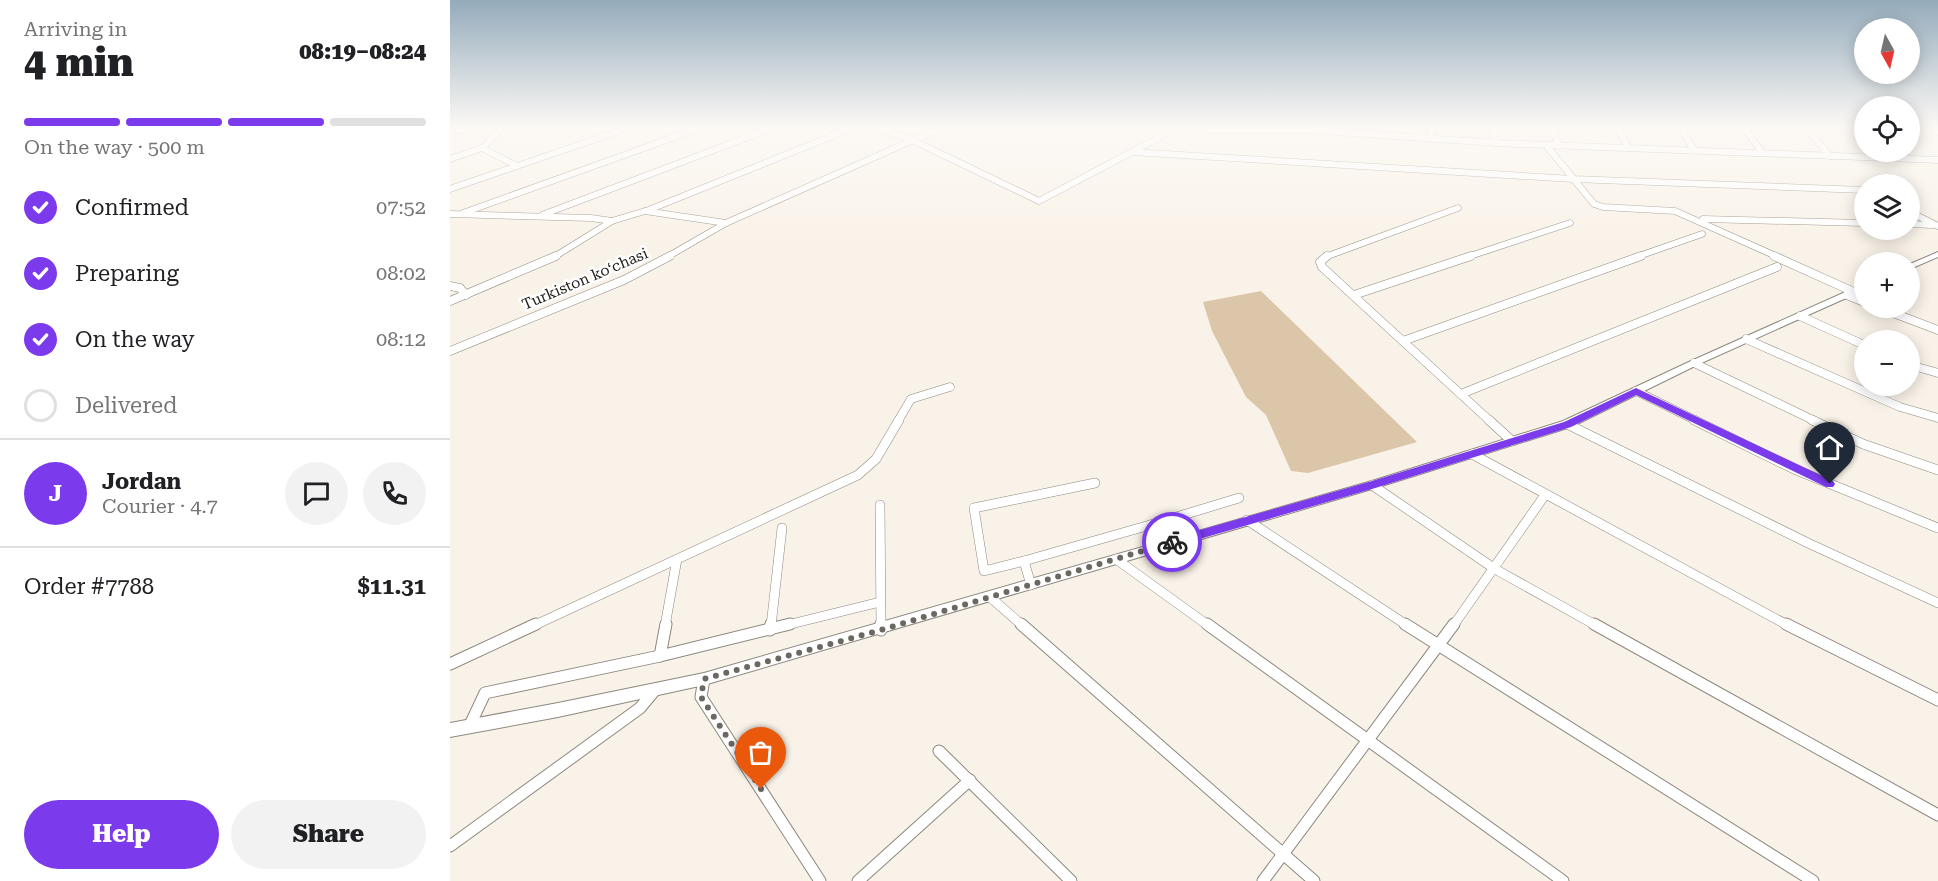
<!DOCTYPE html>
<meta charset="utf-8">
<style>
:root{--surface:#fff;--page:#f2f2f2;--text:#202124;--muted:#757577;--line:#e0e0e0;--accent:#7c3aed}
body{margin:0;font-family:"Roboto Serif",serif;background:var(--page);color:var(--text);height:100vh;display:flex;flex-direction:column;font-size:22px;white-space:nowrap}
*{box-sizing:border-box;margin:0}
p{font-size:20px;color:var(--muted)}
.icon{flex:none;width:33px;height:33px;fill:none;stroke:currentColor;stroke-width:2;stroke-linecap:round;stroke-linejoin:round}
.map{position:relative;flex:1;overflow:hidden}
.details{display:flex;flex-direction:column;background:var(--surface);width:450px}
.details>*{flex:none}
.needle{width:39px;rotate:172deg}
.fabs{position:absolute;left:1404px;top:18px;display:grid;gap:12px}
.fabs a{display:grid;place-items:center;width:66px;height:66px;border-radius:50%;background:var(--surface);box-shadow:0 3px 15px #0003;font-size:30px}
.pin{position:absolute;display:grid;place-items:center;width:51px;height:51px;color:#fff;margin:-62px -26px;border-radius:50% 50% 50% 0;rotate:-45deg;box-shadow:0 0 6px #0007}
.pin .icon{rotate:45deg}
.courier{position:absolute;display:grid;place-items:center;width:60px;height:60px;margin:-30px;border:4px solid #7c3aed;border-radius:50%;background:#fff;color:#222;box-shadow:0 2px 8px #0007}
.head em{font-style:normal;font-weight:800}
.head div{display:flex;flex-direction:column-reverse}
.head{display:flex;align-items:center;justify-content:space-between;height:102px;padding:0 24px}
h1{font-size:39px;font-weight:800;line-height:45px}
.bar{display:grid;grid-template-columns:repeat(4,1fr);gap:9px 6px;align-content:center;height:72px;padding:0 24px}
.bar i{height:8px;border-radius:4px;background:var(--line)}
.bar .current{background:var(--accent)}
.bar p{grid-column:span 4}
.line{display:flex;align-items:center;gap:15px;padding:0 24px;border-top:2px solid var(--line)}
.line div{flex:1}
.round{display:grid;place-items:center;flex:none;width:63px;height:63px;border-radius:32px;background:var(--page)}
ol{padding:0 24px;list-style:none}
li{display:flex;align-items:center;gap:18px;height:66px}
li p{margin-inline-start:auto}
li .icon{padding:6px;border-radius:50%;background:var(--accent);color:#fff;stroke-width:4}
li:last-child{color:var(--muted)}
li i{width:33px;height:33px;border:3px solid var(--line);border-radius:50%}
.primary-button{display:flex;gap:12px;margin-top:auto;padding:12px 24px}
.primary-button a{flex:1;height:69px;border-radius:36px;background:var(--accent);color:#fff;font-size:24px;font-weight:800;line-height:69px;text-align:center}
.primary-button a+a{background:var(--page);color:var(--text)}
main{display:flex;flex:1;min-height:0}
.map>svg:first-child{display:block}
.green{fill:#dbc6a9}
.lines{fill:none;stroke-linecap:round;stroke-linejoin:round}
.minor-far3-casing{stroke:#8e887f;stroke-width:7}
.minor-far2-casing{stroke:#8e887f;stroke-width:9}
.minor-far1-casing{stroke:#8e887f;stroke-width:10}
.minor-casing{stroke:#8e887f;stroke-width:13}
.tertiary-casing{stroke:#8e887f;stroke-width:2}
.minor-far3{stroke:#fff;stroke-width:6}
.minor-far2{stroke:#fff;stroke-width:8}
.minor-far1{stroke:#fff;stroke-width:9}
.minor{stroke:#fff;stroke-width:11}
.tertiary{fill:#fff;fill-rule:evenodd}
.route{fill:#7c3aed}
.done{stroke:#6b6761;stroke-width:6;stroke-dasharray:0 10.8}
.labels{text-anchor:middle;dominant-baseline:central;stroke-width:5;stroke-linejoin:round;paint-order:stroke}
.street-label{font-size:15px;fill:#1f1c19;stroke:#fff}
</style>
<main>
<section class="details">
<div class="head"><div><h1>4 min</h1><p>Arriving in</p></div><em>08:19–08:24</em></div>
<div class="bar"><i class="current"></i><i class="current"></i><i class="current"></i><i></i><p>On the way · 500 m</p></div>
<ol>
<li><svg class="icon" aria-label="check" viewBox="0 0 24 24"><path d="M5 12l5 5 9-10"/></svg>Confirmed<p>07:52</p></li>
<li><svg class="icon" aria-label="check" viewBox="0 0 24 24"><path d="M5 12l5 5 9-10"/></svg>Preparing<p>08:02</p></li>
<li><svg class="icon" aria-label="check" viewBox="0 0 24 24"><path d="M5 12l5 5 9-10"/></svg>On the way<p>08:12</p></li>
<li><i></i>Delivered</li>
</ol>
<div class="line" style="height:108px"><b class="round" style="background:var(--accent);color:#fff">J</b><div><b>Jordan</b><p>Courier · 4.7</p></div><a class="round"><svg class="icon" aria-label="chat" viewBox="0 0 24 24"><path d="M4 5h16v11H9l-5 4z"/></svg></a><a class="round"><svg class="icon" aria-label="phone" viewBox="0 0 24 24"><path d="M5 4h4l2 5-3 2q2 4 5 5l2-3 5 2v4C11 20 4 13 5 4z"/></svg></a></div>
<div class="line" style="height:78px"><div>Order #7788</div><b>$11.31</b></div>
<div class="primary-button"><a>Help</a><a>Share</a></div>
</section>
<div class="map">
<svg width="1488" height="881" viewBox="0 0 1488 881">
<rect width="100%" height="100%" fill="#f9f2e8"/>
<path class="green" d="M 811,291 L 967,442 L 858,473 L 841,471 L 816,415 L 796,397 L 762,331 L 753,302 Z"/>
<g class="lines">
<defs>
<g id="minor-far3">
<path d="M 423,126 L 462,140 L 589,201 L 731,126"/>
<path d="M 740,126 L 760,130 L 857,130 L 1046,143 L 1488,160"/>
<path d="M 980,126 L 982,139"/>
<path d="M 1041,126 L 1046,143"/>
<path d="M 1101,126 L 1109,146"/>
<path d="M 1167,126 L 1178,148"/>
<path d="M 1229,126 L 1244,150"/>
<path d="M 1292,126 L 1312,152"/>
<path d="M 1354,126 L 1380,156"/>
<path d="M 1481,126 L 1488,132"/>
<path d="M 0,131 L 53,126"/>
<path d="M 1096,145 L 1144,204 L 1153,207 L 1225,211 L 1328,257"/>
<path d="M 32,148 L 67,166"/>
<path d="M 682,152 L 1123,179 L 1414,190"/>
<path d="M 0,159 L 32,148 L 54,126"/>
<path d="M 0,189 L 169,131"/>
<path d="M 196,211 L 407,126"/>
<path d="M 1460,212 L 1488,226"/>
<path d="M 13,213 L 255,126"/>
<path d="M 0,214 L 141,218 L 162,221 L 195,211 L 276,223"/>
<path d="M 92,215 L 327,126"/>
<path d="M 1253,219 L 1414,223"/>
<path d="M 1460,224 L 1482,225"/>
<path d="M 104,257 L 162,221"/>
<path d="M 217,257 L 276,223 L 495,126"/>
<path d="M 875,257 L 1008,208"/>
<path d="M 1017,257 L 1120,223"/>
<path d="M 1186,257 L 1252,234"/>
</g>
<g id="minor-far2">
<path d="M 877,256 L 870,262 L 872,267 L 1040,421"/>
<path d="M 1324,256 L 1404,292"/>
<path d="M 0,286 L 10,288 L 16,295"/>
<path d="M 904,295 L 1021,256"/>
<path d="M 1397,295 L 1414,302"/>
<path d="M 0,301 L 106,256"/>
<path d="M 1430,308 L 1488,330"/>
<path d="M 1350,316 L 1414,345"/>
<path d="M 1296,339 L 1450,407 L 1488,418"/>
<path d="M 953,341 L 1191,256"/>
<path d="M 0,351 L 174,280 L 220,256"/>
<path d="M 1244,363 L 1365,421"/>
<path d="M 1460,365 L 1488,373"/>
<path d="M 1186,391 L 1247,421"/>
<path d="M 1011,394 L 1327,267"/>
<path d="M 448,421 L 461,399 L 500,387"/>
</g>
<g id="minor-far1">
<path d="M 1039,420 L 1062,441"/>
<path d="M 1244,420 L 1344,469 L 1488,528"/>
<path d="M 1362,420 L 1413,444 L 1488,470"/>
<path d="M 1117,424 L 1358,543 L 1488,603"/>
<path d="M 1022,454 L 1339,626"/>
<path d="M 922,485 L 1045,569 L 1147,626"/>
<path d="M 430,505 L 431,626"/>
<path d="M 797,520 L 958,626"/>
<path d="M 710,546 L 700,525 L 789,498"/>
<path d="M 666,559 L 759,626"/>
<path d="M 574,561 L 700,525"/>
<path d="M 581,585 L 574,561 L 534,571 L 524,508 L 645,483"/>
<path d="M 540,597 L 573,626"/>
<path d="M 83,626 L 408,475 L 426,459 L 449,420"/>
<path d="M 215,626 L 227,559"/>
<path d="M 321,626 L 332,528"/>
<path d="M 333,626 L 430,602"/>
<path d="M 1003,626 L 1095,495"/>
</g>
<g id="minor">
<path d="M 216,624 L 210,656 L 340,624"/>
<path d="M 431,624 L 431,630"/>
<path d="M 571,624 L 864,881"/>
<path d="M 757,624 L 1113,881"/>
<path d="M 955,624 L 1363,881"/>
<path d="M 1144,624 L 1488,815"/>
<path d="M 1336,624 L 1488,700"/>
<path d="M 320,630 L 321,624"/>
<path d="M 0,664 L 86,624"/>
<path d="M 254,679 L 251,697 L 370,881"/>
<path d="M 19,727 L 35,693 L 210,656"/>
<path d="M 489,751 L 621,881"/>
<path d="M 0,846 L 190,708 L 205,690"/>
<path d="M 408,881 L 520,780"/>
<path d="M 813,881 L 1004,624"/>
</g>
<g id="tertiary">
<path d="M 1488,252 L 1488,257 L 1460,269 L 1460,264 Z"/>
<path d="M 1411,285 L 1414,285 L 1414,290 L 1247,365 L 1121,427 L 922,489 L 254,685 L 108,717 L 0,737 L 0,723 L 108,703 L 254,673 L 922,481 L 1113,421 L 1241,361 Z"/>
</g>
</defs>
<use href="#minor-far3" class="minor-far3-casing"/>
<use href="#minor-far2" class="minor-far2-casing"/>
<use href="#minor-far1" class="minor-far1-casing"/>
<use href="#minor" class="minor-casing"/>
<use href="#tertiary" class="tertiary-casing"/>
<use href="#minor-far3" class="minor-far3"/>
<use href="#minor-far2" class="minor-far2"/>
<use href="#minor-far1" class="minor-far1"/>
<use href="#minor" class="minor"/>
<use href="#tertiary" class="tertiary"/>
</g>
<linearGradient id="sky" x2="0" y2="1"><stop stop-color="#94abbb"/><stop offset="0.51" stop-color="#fcf9f5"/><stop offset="1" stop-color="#fcf9f5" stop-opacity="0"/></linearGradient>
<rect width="1488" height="249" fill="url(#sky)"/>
<path class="route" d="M 1186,388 L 1383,481 L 1385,484 L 1383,487 L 1376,487 L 1186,395 L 1121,427 L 922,489 L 722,547 L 717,542 L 722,538 L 922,481 L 1114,422 Z"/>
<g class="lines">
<path class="done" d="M 311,789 L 251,697 L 254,679 L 431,630 L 722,542"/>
</g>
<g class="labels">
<g class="street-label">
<text transform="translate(135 279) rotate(-23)">Turkiston koʻchasi</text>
</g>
</g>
</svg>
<div class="fabs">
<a><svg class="needle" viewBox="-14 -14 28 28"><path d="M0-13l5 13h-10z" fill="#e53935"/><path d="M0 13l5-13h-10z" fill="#757577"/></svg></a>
<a><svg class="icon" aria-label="locate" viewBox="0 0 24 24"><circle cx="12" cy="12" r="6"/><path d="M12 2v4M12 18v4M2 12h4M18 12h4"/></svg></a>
<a><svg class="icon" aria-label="layers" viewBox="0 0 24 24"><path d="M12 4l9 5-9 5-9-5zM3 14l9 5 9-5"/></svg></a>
<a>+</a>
<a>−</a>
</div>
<div class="pin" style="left:311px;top:789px;background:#ea580c"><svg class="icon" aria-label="bag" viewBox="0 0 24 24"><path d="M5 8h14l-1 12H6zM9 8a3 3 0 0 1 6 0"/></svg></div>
<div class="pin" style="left:1380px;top:484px;background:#1f2937"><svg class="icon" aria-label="home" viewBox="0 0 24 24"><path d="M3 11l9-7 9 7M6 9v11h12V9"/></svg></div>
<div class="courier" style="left:722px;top:542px"><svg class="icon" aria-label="bike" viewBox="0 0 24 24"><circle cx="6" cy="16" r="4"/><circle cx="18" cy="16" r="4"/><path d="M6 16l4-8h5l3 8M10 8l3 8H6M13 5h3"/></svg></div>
</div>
</main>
